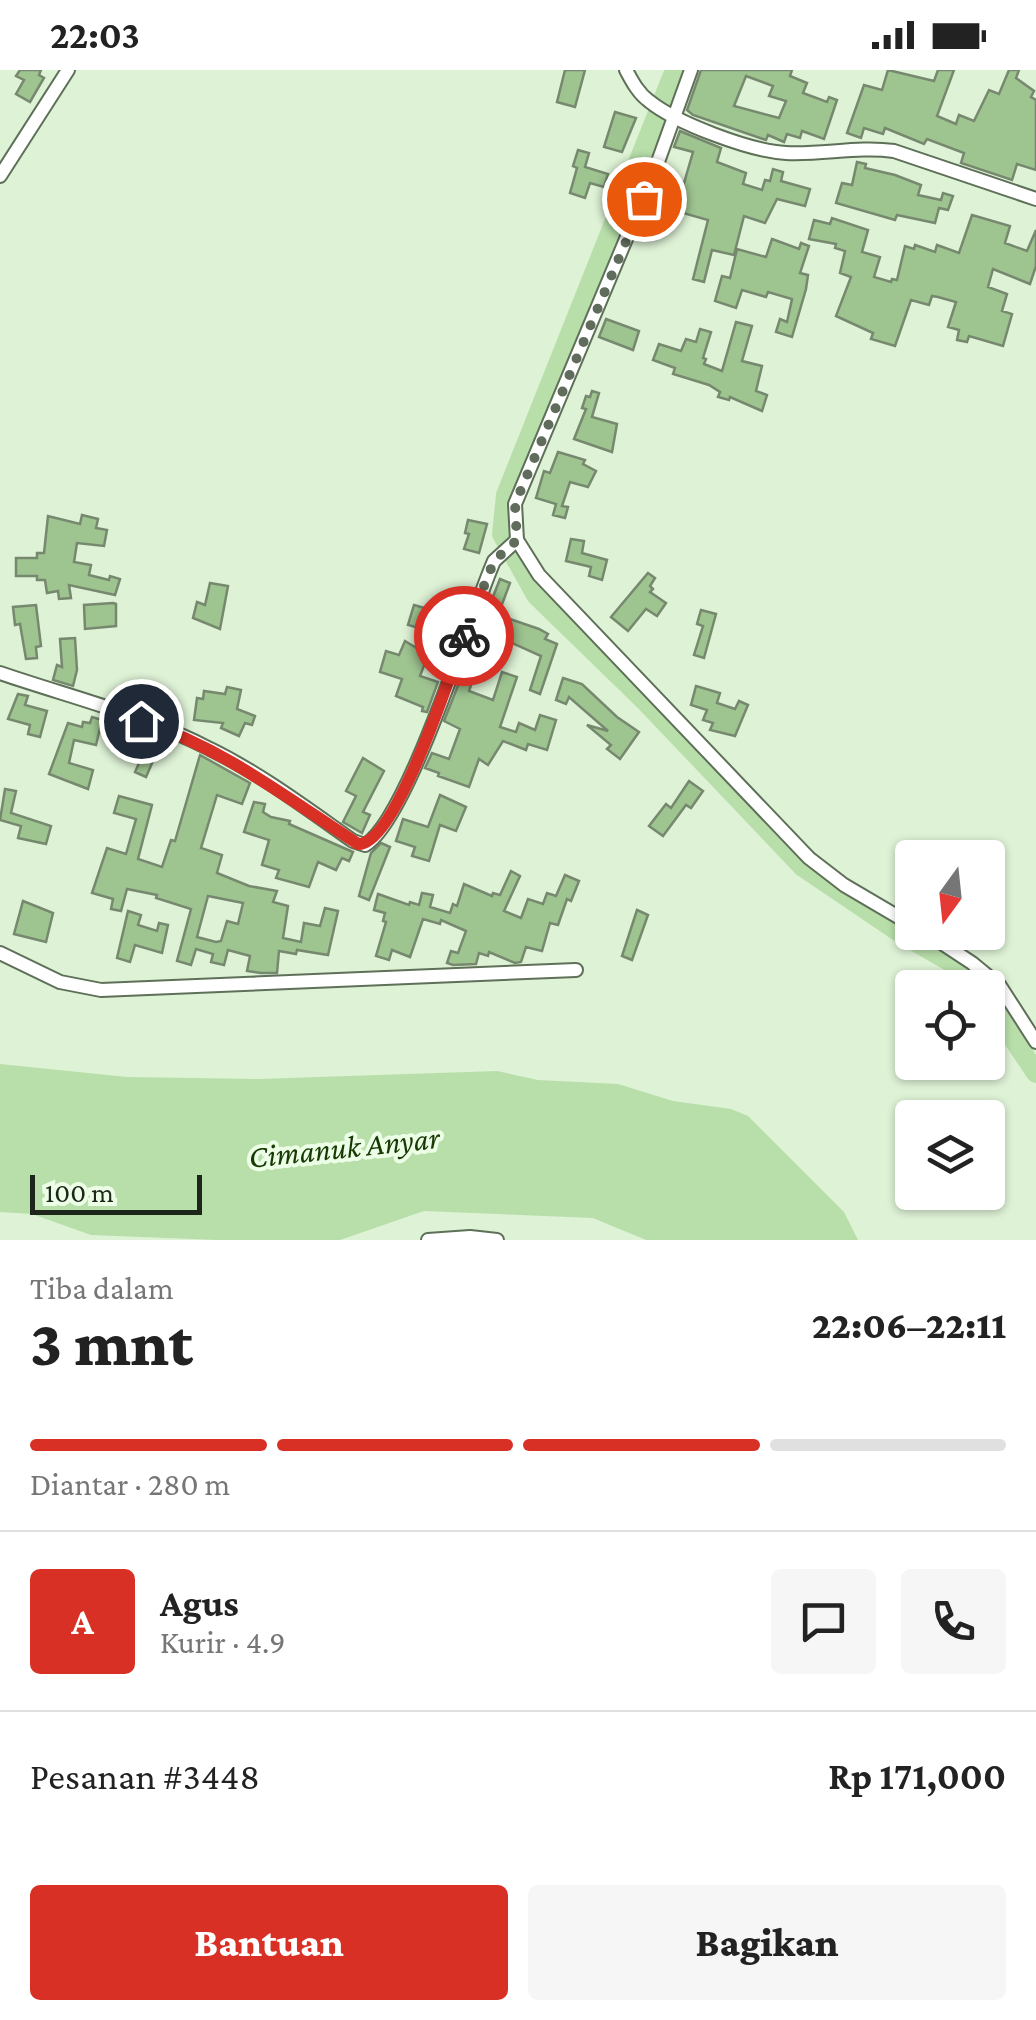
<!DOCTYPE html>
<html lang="id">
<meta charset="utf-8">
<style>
:root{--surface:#fff;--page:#f6f6f6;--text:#222;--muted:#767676;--line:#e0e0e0;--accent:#d93025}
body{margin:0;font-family:"Crimson Pro",serif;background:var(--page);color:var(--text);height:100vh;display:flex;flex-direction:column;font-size:38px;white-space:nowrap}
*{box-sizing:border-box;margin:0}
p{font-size:32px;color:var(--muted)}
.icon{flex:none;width:55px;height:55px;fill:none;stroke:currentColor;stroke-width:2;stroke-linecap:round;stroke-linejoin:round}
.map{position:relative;height:1170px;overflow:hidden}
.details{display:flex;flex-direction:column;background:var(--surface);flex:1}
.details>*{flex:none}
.needle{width:65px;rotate:195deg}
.tools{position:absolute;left:895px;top:770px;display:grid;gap:20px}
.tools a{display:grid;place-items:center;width:110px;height:110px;border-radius:10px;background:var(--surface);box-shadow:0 2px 8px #0004;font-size:50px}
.scale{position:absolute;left:30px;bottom:25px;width:172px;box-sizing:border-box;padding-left:10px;border:5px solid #1e251b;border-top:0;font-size:28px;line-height:35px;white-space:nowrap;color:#1e251b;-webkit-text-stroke:8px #edfee7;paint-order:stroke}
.pin{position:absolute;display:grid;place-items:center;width:85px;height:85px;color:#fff;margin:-42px;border:5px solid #fff;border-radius:50%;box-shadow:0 2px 10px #0007}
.courier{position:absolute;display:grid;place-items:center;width:100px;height:100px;margin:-50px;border:8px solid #d93025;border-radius:50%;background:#fff;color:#222;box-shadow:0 2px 12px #0007}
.headline em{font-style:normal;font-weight:800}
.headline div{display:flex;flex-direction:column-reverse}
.headline{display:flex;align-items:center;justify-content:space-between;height:170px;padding:0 30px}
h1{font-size:65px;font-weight:800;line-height:75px}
.bar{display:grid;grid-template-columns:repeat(4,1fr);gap:15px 10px;align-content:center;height:120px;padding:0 30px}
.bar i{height:12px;border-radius:8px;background:var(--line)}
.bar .on{background:var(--accent)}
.bar p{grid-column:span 4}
.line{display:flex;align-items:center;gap:25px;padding:0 30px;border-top:2px solid var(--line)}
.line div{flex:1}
.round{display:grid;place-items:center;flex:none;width:105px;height:105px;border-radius:10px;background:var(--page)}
.primary-button{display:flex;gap:20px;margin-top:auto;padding:20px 30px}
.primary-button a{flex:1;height:115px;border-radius:10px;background:var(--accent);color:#fff;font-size:40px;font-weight:800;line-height:115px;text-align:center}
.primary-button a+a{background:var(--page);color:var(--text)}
.status{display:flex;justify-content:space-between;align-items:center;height:70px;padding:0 50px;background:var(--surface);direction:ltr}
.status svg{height:28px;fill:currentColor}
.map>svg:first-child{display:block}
.water{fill:#b8dfaa}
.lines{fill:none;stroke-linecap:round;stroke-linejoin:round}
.river{stroke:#b8dfaa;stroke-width:20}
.building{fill:#9ec490;stroke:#76896f;stroke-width:2.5;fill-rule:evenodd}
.minor-casing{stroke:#5e7058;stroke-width:16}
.minor{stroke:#fff;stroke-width:12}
.done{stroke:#616d5c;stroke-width:10;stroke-dasharray:0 18}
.route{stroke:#d93025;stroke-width:12}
.labels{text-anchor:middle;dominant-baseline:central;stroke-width:8;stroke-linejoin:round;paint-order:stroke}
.water-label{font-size:32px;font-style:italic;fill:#173a04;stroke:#edfee7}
</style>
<div class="status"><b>22:03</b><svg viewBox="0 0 49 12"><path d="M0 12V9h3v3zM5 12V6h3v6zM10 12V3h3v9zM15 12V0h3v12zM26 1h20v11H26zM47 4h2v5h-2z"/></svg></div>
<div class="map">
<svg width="1036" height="1170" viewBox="0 0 1036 1170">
<rect width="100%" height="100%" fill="#def2d6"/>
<path class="water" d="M 0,994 L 127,1007 L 259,1009 L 497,1001 L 538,1010 L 618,1014 L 673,1031 L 731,1039 L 748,1046 L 844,1142 L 858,1170 L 646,1170 L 593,1148 L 424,1141 L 340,1170 L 217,1170 L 91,1165 L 32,1144 L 0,1142 Z"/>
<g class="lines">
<g class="river">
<path d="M 675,0 L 506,425 L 502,464 L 536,525 L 645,631 L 803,797 L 899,862 L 968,902 L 978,918"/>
<path d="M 988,931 L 1036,1003"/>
</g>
</g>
<g class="building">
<path d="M 20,0 L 41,0 L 39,5 L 44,8 L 30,32 L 16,24 L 24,10 L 16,6 Z"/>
<path d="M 565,0 L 585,0 L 575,37 L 557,32 Z"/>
<path d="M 701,0 L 792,0 L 790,6 L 807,13 L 803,23 L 827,32 L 829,27 L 837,30 L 824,69 L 802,61 L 800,68 L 787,64 L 784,72 L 768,65 L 766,70 L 693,45 L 687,40 ZM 746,6 L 773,16 L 769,26 L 786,31 L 779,48 L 734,36 Z"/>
<path d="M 888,0 L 934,11 L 938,0 L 954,0 L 937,46 L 956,54 L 959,45 L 974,51 L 989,20 L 999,24 L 1009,0 L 1019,0 L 1016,8 L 1034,21 L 1031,27 L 1036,30 L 1036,100 L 1017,94 L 1012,110 L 961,93 L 964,83 L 927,69 L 924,74 L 885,58 L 883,64 L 864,58 L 861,68 L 847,63 L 864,15 L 882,20 Z"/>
<path d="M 615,42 L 636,48 L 622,82 L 604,77 Z"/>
<path d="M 680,61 L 721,78 L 717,92 L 746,103 L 743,114 L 762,120 L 765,110 L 770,111 L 773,99 L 783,102 L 781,111 L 810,119 L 805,136 L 777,129 L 765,153 L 744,146 L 734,185 L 712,180 L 704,212 L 693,209 L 708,150 L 673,140 L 671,150 L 657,147 L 662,127 L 672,130 L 677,111 L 684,113 L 693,82 L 674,77 Z"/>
<path d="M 578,80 L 589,83 L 585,97 L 608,104 L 604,117 L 590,113 L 585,128 L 570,123 L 577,98 L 573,96 Z"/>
<path d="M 857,92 L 866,94 L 865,98 L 895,105 L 921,115 L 918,125 L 941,130 L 943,123 L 953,126 L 948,140 L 939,138 L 935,153 L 897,145 L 895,150 L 836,133 L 842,113 L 852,115 Z"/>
<path d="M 972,145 L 1010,156 L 1005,173 L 1027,181 L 1036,160 L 1036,196 L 1030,214 L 993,199 L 988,217 L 1007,224 L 1002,241 L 1012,244 L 1003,276 L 969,266 L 967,272 L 957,270 L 959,260 L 948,257 L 956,232 L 938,227 L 932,226 L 929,235 L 911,230 L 895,276 L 871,269 L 873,263 L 836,246 L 851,207 L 840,203 L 845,181 L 835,178 L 836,174 L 809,169 L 814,150 L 830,154 L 832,148 L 868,160 L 862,182 L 880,187 L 874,207 L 891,212 L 892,209 L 897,210 L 905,176 L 914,179 L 915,175 L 935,182 L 937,175 L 959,183 Z"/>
<path d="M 772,169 L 799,179 L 801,173 L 809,176 L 800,203 L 808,205 L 806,219 L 792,267 L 776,262 L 780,249 L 787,252 L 792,229 L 768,222 L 766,227 L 742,220 L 736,238 L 715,231 L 722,206 L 730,208 L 737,179 L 766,187 Z"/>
<path d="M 606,249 L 639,261 L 633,280 L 599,267 Z"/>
<path d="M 736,252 L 752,256 L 742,291 L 762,296 L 756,321 L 767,325 L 762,341 L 730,327 L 729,330 L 718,327 L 720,322 L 709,315 L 673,304 L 675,298 L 653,290 L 659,274 L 681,281 L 686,269 L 696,272 L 700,259 L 711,262 L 703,288 L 706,289 L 704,294 L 722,301 Z"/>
<path d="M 592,321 L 599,323 L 592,347 L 617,354 L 612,382 L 574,369 L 586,339 L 582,338 L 586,326 L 590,327 Z"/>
<path d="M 558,382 L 585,390 L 583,394 L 596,401 L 588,417 L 570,412 L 562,436 L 568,437 L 565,448 L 553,445 L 556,434 L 536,428 L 544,401 L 550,403 Z"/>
<path d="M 82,445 L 98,449 L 96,458 L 107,460 L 104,476 L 77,473 L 74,492 L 91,495 L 89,505 L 109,510 L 110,506 L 120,509 L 115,525 L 69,515 L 71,528 L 59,529 L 58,521 L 47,523 L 45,510 L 37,510 L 37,506 L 16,506 L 16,488 L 37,488 L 37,483 L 44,483 L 48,446 L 80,454 Z"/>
<path d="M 468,450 L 487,454 L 479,483 L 464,479 L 469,464 L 465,463 Z"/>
<path d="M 571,469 L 584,471 L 582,483 L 607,490 L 602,510 L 589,506 L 591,497 L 566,491 Z"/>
<path d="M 648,503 L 655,508 L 650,516 L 653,519 L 650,522 L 666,533 L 657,546 L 646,539 L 628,561 L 611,547 Z"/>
<path d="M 500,509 L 510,513 L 498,545 L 539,559 L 548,564 L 545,569 L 557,574 L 540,624 L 530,620 L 541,586 L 494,565 L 489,579 L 484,577 L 469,621 L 493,630 L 502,602 L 517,607 L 500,657 L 516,662 L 519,653 L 535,660 L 540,645 L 556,650 L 547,680 L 528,674 L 526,680 L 503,671 L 488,695 L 479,689 L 469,717 L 438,706 L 439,703 L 425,698 L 432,683 L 449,689 L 460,659 L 444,651 Z"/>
<path d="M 210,513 L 228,516 L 220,559 L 193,548 L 197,532 L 205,535 Z"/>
<path d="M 113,533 L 116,534 L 116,556 L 85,559 L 84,535 Z"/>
<path d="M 36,535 L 41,576 L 36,577 L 37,588 L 26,589 L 20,554 L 15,555 L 13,537 Z"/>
<path d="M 414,535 L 431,540 L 433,536 L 464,542 L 454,568 L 408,555 Z"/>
<path d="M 701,540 L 716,544 L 704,588 L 694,585 L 703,556 L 697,554 Z"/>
<path d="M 75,568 L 77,600 L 73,616 L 53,610 L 57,595 L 62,597 L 60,569 Z"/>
<path d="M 405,571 L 428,585 L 420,606 L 438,612 L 427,642 L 422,641 L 423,637 L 396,626 L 402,609 L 380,602 L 386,581 L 399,585 Z"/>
<path d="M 563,608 L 582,614 L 617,647 L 639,662 L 620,689 L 607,679 L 611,675 L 587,655 L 608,661 L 569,627 L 566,634 L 556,630 Z"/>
<path d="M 696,616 L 720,623 L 717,633 L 735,639 L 739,631 L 748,635 L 735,666 L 710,660 L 713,653 L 703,650 L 707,640 L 691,635 Z"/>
<path d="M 227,617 L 241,620 L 237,639 L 255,646 L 252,655 L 245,653 L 239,666 L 221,658 L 223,653 L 194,650 L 197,628 L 203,629 L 204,621 L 225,624 Z"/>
<path d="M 18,624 L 28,626 L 25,635 L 47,641 L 40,667 L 28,664 L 30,655 L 8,649 Z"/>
<path d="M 92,647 L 102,650 L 96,675 L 74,670 L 69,693 L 93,700 L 88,719 L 49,704 L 68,653 L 82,657 L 83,652 L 90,653 Z"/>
<path d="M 139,671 L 155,675 L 156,671 L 165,673 L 161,685 L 156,684 L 146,707 L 135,702 L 143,684 L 137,682 Z"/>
<path d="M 200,685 L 250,713 L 242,734 L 217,725 L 201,778 L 222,785 L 217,803 L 249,816 L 277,821 L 273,832 L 288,836 L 283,868 L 301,872 L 304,853 L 320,856 L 325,838 L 338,841 L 328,885 L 297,880 L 296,884 L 279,881 L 277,903 L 261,903 L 247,901 L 250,886 L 228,880 L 224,895 L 211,892 L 213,884 L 196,879 L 191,895 L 177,891 L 191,839 L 156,828 L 157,825 L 127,819 L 121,841 L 111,839 L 113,829 L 92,823 L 107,778 L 126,784 L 136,749 L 114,743 L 119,726 L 152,735 L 138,789 L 162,797 L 171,770 L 175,771 ZM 208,826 L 243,833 L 238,854 L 227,851 L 221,871 L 216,872 L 197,867 Z"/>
<path d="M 363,688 L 384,701 L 363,742 L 370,745 L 362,763 L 343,752 L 356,726 L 346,721 Z"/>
<path d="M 689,711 L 703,721 L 691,738 L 686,735 L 663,766 L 649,756 L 666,734 L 671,738 Z"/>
<path d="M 5,719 L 16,721 L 11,743 L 51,756 L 46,774 L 18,768 L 21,756 L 0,750 Z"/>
<path d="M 440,725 L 466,737 L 456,761 L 440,755 L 429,791 L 412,786 L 415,777 L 396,771 L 403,749 L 428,757 Z"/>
<path d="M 254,732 L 265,734 L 263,742 L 271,747 L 290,751 L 289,754 L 353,782 L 349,791 L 342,788 L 336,800 L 318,792 L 309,817 L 276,808 L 279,800 L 262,795 L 269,770 L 244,762 Z"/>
<path d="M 381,773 L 390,777 L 369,830 L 359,826 L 371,783 Z"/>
<path d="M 511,801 L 520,806 L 504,841 L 521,848 L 528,829 L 543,834 L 547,823 L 556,826 L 565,805 L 579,811 L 571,831 L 567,829 L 558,855 L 550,853 L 542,881 L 526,877 L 521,892 L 515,893 L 489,882 L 488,886 L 479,883 L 476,894 L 453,895 L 447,893 L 451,881 L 458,883 L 466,861 L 441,850 L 440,854 L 423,849 L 410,887 L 392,880 L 389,890 L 376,886 L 386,852 L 383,851 L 385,843 L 374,840 L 378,824 L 409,835 L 410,832 L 419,835 L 422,823 L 433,825 L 430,837 L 450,843 L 453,834 L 457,836 L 464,814 L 492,826 L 493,823 L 500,825 Z"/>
<path d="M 23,831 L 53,843 L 46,872 L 14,864 Z"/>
<path d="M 637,840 L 648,845 L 632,890 L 622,886 Z"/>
<path d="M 128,841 L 141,845 L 138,855 L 157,861 L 159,853 L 168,855 L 162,883 L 135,875 L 130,892 L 117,888 Z"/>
</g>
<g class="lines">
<defs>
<g id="minor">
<path d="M 626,0 C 632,11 638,23 649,31 C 676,53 750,81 786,83 C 822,85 858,76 894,81 L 1036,129"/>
<path d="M 691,0 L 655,100 L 515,434 L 517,470 L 539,505 L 809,788 L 844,815 L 912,855"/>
<path d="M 0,106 L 68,0"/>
<path d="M 0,603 C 70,627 145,645 210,679 C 261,704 306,738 353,771 L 365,775 C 408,750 470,546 494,491 L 517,470"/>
<path d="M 925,862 L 972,893 L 1000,916 L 1036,972"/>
<path d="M 0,883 L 60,912 L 101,920 L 576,900"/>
<path d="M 428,1170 L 470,1167 L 497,1170"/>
</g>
</defs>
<use href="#minor" class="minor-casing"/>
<use href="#minor" class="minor"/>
</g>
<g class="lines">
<path class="done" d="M 464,566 L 494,491 L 517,470 L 515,434 L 644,129"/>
<path class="route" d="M 141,651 C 223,678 287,728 358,774 C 396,775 451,602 464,566"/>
</g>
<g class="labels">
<g class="water-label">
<text transform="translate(344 1077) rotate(-6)">Cimanuk Anyar</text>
</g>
</g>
</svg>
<div class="tools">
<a><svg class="needle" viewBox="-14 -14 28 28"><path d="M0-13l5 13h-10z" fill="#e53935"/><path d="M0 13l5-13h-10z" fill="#767676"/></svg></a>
<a><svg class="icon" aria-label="locate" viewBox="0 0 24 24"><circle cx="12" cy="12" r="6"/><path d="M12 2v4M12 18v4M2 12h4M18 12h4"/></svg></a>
<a><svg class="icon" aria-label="layers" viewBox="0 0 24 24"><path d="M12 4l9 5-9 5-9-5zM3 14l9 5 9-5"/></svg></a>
</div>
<div class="scale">100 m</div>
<div class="pin" style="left:644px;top:129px;background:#ea580c"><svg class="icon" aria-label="bag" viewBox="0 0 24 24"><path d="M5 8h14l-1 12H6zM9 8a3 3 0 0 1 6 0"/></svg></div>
<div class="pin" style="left:141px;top:651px;background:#1f2937"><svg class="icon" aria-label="home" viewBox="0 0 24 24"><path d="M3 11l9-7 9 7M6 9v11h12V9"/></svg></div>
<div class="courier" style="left:464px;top:566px"><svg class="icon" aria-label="bike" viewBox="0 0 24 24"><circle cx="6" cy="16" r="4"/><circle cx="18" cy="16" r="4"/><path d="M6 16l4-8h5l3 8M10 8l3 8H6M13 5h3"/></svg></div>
</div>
<section class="details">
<div class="headline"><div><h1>3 mnt</h1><p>Tiba dalam</p></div><em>22:06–22:11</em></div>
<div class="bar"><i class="on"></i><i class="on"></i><i class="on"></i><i></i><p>Diantar · 280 m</p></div>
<div class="line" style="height:180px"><b class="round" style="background:var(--accent);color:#fff">A</b><div><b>Agus</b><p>Kurir · 4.9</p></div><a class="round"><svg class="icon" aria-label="chat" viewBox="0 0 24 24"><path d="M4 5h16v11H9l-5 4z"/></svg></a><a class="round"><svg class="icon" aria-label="phone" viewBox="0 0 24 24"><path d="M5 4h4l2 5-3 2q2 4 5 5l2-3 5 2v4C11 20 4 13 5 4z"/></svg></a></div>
<div class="line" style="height:130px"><div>Pesanan #3448</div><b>Rp 171,000</b></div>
<div class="primary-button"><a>Bantuan</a><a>Bagikan</a></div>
</section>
